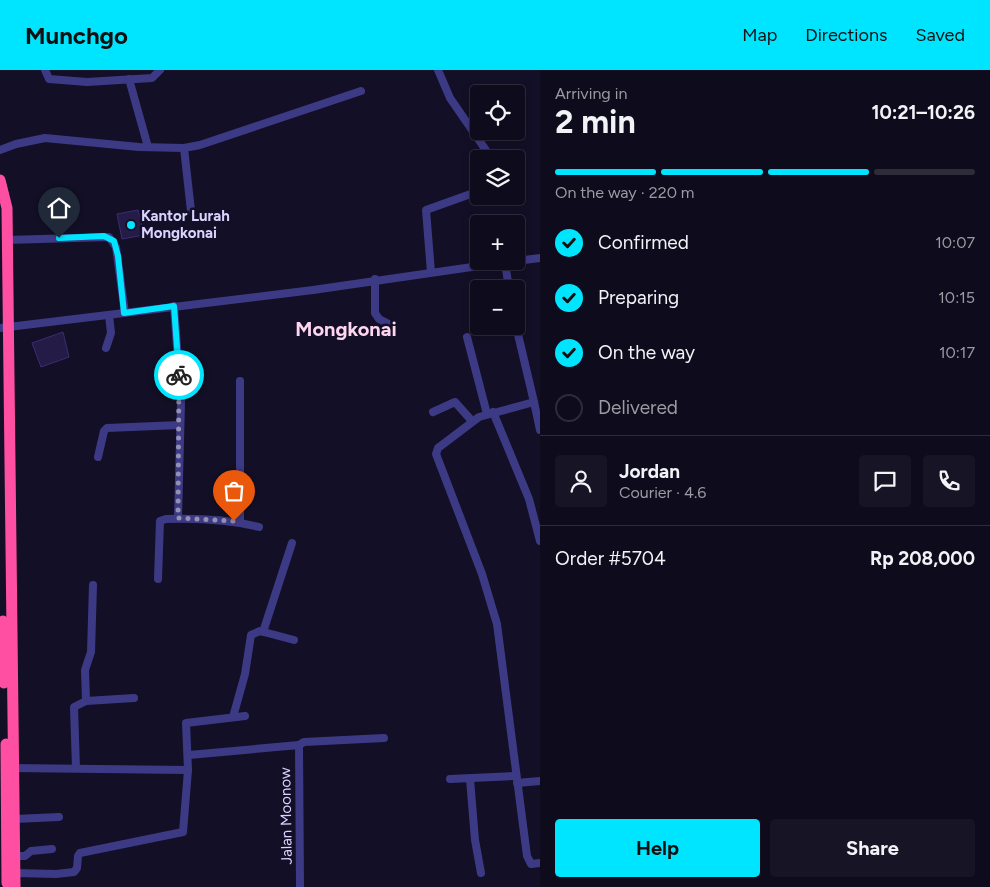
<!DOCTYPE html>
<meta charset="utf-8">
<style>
:root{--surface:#0e0b1c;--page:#171425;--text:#f1f3f6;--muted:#9b9ba3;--line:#2e2b3b;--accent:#00e5ff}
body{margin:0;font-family:Figtree,sans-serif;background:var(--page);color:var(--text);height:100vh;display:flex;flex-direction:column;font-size:19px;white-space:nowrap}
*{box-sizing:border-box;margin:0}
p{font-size:16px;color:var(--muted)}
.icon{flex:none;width:28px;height:28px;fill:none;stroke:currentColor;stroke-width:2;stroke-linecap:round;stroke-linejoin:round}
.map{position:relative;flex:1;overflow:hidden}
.drawer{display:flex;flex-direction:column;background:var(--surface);width:450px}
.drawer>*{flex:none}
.fabs{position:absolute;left:470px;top:15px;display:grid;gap:10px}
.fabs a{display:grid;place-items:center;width:55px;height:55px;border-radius:5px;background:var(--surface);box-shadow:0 2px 8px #0003,0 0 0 1px var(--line);font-size:25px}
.pin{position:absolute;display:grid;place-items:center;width:42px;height:42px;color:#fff;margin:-51px -21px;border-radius:50% 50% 50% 0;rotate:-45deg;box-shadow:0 0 5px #0007}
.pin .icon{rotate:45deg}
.courier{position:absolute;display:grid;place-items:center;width:50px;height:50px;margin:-25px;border:4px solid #00e5ff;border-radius:50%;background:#fff;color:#222;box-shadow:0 1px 6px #0007}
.overview em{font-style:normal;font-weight:700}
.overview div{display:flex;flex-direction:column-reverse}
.overview{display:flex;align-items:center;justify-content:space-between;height:85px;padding:0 15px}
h1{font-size:32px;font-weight:700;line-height:38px}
.bar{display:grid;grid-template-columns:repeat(4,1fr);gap:8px 5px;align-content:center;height:60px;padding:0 15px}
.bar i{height:6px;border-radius:4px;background:var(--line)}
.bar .selected{background:var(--accent)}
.bar p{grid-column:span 4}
.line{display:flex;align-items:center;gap:12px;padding:0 15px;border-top:1px solid var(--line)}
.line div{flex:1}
.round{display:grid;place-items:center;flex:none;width:52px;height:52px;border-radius:5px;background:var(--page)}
ol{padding:0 15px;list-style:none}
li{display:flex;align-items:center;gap:15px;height:55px}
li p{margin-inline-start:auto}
li .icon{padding:5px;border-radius:50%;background:var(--accent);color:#111;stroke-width:4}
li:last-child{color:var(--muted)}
li i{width:28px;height:28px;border:2px solid var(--line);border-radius:50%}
.cta{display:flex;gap:10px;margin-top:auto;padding:10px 15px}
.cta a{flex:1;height:58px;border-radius:5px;background:var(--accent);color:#111;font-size:20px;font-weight:700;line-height:58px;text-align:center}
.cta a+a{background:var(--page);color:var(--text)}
header{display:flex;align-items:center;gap:30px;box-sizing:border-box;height:70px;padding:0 25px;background:var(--accent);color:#111}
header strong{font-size:24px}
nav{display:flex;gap:28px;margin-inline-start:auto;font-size:18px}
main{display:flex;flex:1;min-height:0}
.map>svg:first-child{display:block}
.building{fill:#241b47;stroke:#3b2d73}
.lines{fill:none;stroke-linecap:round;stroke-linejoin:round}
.minor{stroke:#3d3a85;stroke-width:8}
.highway{stroke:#ff4fa3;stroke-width:11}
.done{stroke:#948fb3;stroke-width:5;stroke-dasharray:0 9}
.route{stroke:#00e5ff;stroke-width:6}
.poi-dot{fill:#00e5ff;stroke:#130f26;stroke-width:2}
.labels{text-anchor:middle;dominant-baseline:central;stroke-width:5;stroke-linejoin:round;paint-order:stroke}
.poi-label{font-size:15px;font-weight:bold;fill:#d9d4ff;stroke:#130f26;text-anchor:start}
.street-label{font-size:15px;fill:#d9d4ff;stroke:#130f26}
.district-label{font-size:20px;font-weight:bold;fill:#ffd6f0;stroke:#130f26}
</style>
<header>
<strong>Munchgo</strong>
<nav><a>Map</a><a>Directions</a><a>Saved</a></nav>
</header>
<main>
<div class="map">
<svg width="540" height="817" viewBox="0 0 540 817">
<rect width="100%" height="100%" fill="#130f26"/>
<g class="building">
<path d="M 138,140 L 144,165 L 122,169 L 117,144 Z"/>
<path d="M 63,262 L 69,287 L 41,297 L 32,273 Z"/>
</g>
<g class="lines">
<g class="minor">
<path d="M 45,0 L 49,9 L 87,12 L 152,8 L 160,0"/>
<path d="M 438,0 L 450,28 L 492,89"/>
<path d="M 129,9 L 148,77"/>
<path d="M 184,78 L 191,141"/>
<path d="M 0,80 L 16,74 L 45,68 L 139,77 L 184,78 L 200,75 L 361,21"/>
<path d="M 7,170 L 109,167 L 116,177 L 125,243"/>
<path d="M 516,191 L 540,188"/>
<path d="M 505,192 L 509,219"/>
<path d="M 431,202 L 426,140 L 479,121"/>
<path d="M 375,209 L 375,243 L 379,249 L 387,253"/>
<path d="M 174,236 L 181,332 L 178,448"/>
<path d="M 516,256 L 534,332 L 479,347 L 438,378 L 436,384 L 482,504 L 497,554 L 527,786 L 531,794 L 540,793"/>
<path d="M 0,258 L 313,220 L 514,191"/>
<path d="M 467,267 L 487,344"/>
<path d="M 106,278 L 111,263 L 109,245"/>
<path d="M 240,311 L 240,452"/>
<path d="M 534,332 L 540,360"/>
<path d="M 433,342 L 455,332 L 472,351"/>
<path d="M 493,342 L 529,429 L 540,471"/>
<path d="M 98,387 L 104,361 L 107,358 L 180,355"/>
<path d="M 158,509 L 160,451 L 166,449 C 198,448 228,449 259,457"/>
<path d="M 263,562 L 292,473"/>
<path d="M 86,631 L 85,600 L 91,582 L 93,515"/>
<path d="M 233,647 L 245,604 L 251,565 L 260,561 L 294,570"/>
<path d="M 299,675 L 300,817"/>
<path d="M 189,685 L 299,675 L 304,672 L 384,668"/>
<path d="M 10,698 L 188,700 L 186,653 L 245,646"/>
<path d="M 76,698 L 74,637 L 86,631 L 134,628"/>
<path d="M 450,709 L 516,706"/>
<path d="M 470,709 L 475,770 L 481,803"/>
<path d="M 517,713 L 540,711"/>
<path d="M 15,749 L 59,747"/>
<path d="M 15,786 L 25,786 L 31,781 L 52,779"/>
<path d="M 15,803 L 56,804 L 74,802 L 77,798 L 78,786 L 80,783 L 183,762 L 188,700"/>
</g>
<g class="highway">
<path d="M 0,110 L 7,138 L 15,817"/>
<path d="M 3,551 L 4,613"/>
<path d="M 6,674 L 7,813"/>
</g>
</g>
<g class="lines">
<path class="done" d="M 179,305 L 178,448 L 234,451"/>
<path class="route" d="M 59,168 L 104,166 L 114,171 L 118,186 L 124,243 L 174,236 L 179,305"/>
</g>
<circle class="poi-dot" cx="131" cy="155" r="5"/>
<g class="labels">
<g class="poi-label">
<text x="141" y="146">Kantor Lurah<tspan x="141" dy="17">Mongkonai</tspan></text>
</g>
<g class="street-label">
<text transform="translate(286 746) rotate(-91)">Jalan Moonow</text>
</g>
<g class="district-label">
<text x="346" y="259">Mongkonai</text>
</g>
</g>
</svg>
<div class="fabs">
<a><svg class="icon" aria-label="locate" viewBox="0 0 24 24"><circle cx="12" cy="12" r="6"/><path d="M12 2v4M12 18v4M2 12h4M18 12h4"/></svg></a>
<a><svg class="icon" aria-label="layers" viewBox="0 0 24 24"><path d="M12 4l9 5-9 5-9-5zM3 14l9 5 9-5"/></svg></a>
<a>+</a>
<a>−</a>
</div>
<div class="pin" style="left:234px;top:451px;background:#ea580c"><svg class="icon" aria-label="bag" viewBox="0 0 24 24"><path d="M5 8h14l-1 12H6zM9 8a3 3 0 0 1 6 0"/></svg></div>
<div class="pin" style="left:59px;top:168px;background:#1f2937"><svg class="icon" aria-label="home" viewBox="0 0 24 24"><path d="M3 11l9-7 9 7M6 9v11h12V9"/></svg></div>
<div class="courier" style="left:179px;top:305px"><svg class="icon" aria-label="bike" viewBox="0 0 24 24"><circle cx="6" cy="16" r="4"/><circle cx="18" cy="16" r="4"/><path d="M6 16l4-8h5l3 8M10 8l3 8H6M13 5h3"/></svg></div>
</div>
<section class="drawer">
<div class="overview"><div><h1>2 min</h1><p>Arriving in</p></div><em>10:21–10:26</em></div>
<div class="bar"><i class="selected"></i><i class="selected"></i><i class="selected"></i><i></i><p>On the way · 220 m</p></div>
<ol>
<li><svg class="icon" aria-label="check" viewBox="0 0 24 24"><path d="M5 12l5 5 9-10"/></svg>Confirmed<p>10:07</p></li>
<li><svg class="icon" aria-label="check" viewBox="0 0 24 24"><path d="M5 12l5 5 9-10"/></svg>Preparing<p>10:15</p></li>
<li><svg class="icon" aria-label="check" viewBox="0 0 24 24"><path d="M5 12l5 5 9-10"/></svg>On the way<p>10:17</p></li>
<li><i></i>Delivered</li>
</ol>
<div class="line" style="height:90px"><a class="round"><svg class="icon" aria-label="person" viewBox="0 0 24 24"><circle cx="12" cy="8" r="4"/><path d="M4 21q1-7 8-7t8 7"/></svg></a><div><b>Jordan</b><p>Courier · 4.6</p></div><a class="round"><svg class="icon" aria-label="chat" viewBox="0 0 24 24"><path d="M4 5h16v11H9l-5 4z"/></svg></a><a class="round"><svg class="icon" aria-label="phone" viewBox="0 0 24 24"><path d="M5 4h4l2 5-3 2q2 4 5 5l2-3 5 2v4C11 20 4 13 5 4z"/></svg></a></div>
<div class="line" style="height:65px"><div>Order #5704</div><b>Rp 208,000</b></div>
<div class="cta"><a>Help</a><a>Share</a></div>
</section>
</main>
